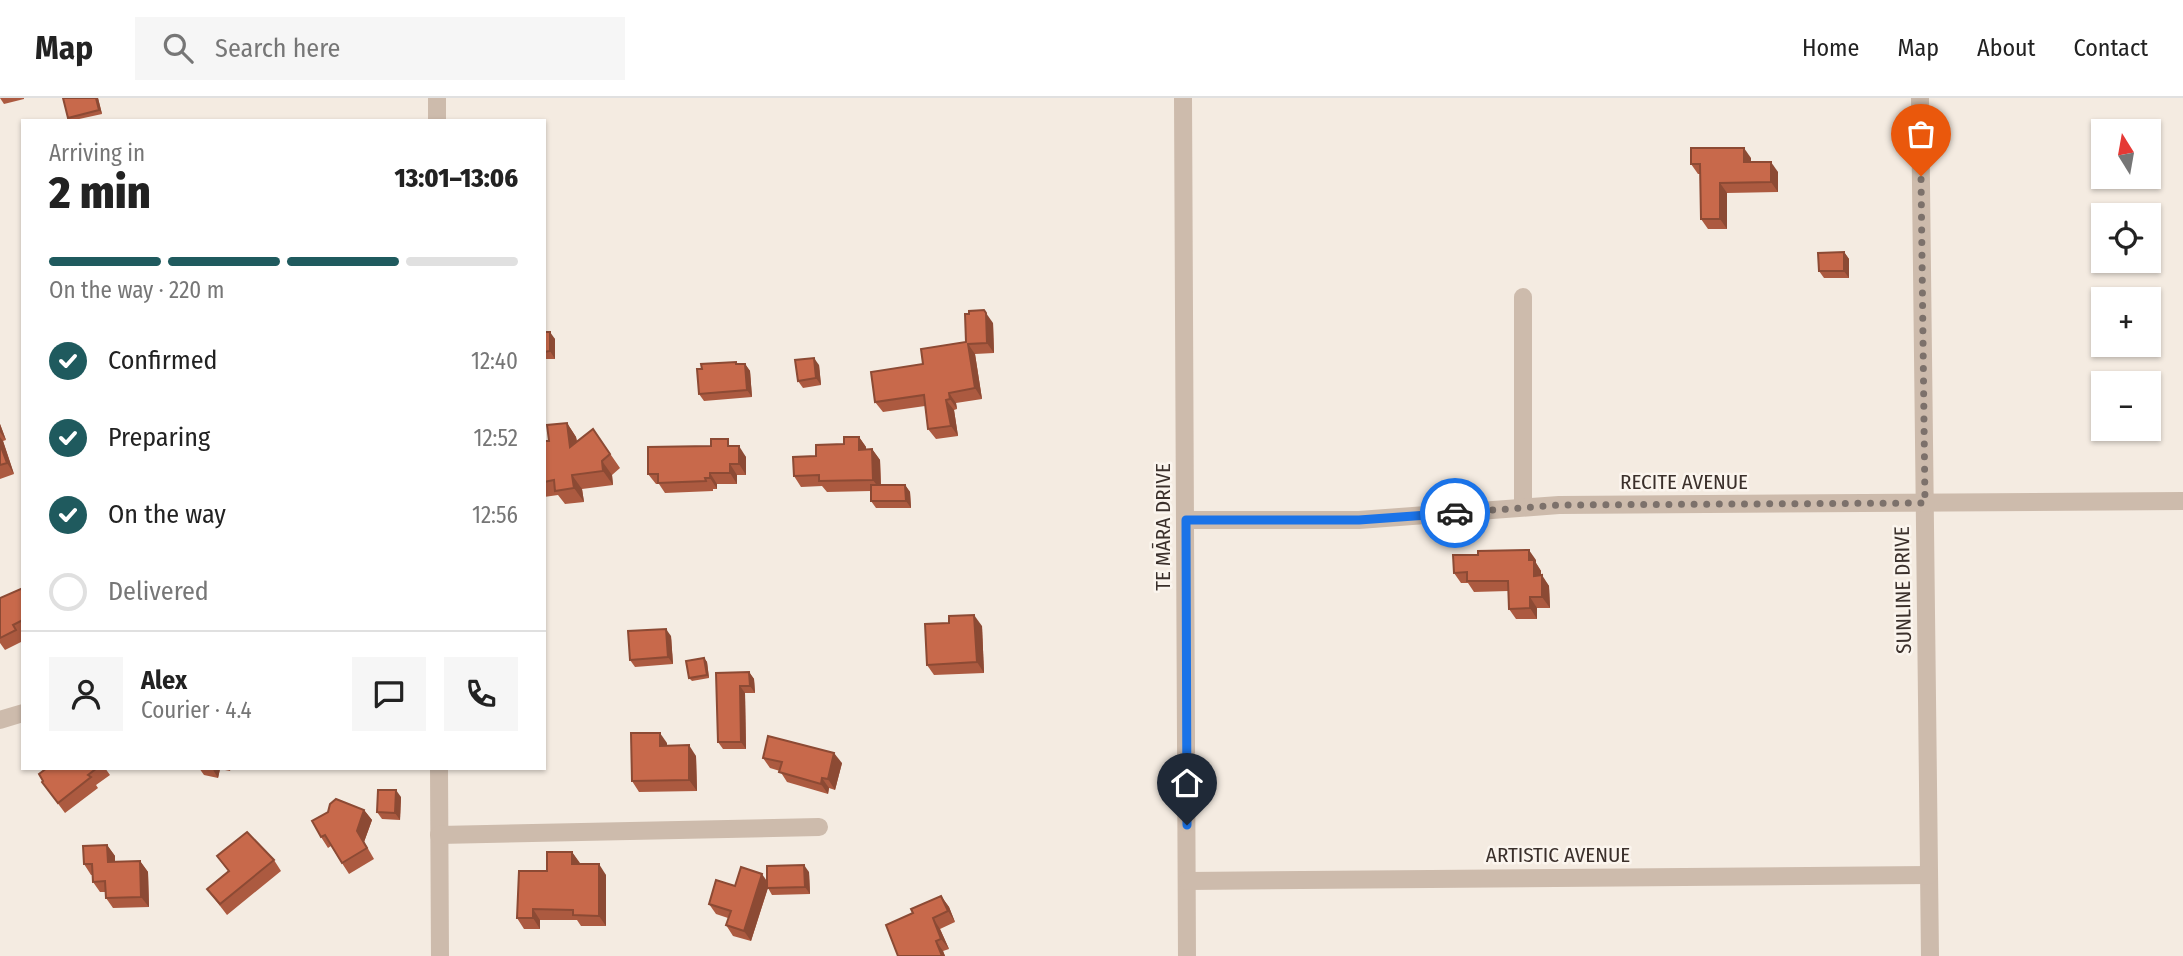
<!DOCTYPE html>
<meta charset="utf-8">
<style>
:root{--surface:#fff;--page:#f6f6f6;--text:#222;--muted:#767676;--line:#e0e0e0;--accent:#1f5a5e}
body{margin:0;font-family:"Fira Sans Condensed",sans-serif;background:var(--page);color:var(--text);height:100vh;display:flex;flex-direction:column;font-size:26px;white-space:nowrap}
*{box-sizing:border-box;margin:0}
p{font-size:23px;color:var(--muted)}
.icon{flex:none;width:38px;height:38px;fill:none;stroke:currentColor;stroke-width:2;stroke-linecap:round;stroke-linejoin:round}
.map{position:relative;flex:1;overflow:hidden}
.sheet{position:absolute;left:21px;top:21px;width:525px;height:651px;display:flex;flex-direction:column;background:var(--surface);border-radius:0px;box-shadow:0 2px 5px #0004}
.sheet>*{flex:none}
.needle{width:46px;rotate:349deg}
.controls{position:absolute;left:2091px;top:21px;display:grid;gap:14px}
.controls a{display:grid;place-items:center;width:70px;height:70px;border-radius:0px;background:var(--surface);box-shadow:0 2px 5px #0004;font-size:35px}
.pin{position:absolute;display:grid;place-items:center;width:60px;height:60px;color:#fff;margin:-72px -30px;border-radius:50% 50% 50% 0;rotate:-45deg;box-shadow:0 0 7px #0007}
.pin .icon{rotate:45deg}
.courier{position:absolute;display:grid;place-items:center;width:70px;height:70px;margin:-35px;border:5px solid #1a73e8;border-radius:50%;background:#fff;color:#222;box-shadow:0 2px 9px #0007}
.overview em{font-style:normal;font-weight:800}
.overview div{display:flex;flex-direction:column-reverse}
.overview{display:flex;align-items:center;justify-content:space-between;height:119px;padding:0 28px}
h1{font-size:46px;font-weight:800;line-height:52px}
.bar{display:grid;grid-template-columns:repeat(4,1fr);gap:10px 7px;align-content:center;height:84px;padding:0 28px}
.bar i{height:9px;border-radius:5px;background:var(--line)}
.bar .selected{background:var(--accent)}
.bar p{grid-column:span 4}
.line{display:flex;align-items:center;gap:18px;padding:0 28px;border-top:2px solid var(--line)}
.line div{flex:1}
.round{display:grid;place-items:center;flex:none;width:74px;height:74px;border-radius:0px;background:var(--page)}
ol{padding:0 28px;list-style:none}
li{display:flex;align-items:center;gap:21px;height:77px}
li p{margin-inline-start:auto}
li .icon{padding:7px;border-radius:50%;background:var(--accent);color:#fff;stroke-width:4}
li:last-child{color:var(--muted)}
li i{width:38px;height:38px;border:4px solid var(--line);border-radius:50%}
header{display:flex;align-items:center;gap:42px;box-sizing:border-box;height:98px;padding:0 35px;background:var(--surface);border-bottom:2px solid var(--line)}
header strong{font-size:33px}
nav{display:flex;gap:38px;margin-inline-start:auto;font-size:24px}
.search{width:490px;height:63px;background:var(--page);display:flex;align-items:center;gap:18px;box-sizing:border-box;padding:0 24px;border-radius:0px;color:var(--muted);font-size:26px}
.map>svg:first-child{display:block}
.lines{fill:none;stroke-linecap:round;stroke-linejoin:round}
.minor{stroke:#cdbbac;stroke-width:18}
.wall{fill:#ac5a40}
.shaded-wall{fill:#8c4a34}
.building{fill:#c8694b;stroke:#8c4a34;stroke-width:2}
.done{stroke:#7c716b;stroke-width:7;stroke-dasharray:0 12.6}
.route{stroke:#1a73e8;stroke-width:9}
.labels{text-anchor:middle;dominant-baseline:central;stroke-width:5;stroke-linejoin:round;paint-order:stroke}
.street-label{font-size:21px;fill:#3b302b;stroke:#fbf5ee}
</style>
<header>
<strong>Map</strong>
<div class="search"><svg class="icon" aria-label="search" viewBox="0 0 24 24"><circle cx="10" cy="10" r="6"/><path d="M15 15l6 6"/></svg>Search here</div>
<nav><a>Home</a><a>Map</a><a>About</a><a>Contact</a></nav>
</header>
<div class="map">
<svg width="2183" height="858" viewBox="0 0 2183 858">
<rect width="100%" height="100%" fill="#f4ebe1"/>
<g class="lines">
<g class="minor">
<path d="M 437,0 L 437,23"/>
<path d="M 1183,0 L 1187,858"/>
<path d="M 1920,0 L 1930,858"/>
<path d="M 1523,409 L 1523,199"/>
<path d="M 1186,422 L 1359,422 L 1559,407 L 2183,403"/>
<path d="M 0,622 L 23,615"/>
<path d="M 439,670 L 440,858"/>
<path d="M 439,737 L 819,729"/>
<path d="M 1187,783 L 1929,777"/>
</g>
</g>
<g class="wall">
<path d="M 0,0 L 24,0 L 24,1 L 4,6 Z"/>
<path d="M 63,0 L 98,0 L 102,16 L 70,23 L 68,20 Z"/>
<path d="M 1751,60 L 1751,64 L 1778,74 L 1778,94 L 1727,95 L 1727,131 L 1708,131 L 1701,121 L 1700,76 L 1698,76 L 1691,66 Z"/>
<path d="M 1844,154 L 1849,161 L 1849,180 L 1824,180 L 1819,173 Z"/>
<path d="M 993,225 L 994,255 L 975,256 L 982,301 L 956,305 L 957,311 L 954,312 L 958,338 L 936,341 L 928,331 L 925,308 L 883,314 L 875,304 L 923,266 L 966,244 Z"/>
<path d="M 544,234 L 555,241 L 555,261 L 544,261 Z"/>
<path d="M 736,264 L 738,266 L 745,266 L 750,273 L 752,299 L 704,303 L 699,296 L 702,271 Z"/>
<path d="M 819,267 L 821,287 L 803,290 L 798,283 Z"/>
<path d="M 567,325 L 576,339 L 577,343 L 593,331 L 620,370 L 612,377 L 613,387 L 582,391 L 584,404 L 565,406 L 558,397 L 544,399 L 544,343 L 549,343 Z"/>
<path d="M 0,326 L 6,342 L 3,343 L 14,376 L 0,381 Z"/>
<path d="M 859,339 L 866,349 L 866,351 L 872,351 L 880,362 L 881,387 L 905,387 L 910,394 L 911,410 L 876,410 L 871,403 L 871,393 L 827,394 L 822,388 L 801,389 L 794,378 L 844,346 Z"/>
<path d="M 733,348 L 746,359 L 746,377 L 737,377 L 737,386 L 717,386 L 717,391 L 713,391 L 713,393 L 665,395 L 659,386 L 656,386 L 648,376 Z"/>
<path d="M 1536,462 L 1536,465 L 1541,473 L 1541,477 L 1549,488 L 1550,510 L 1537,510 L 1537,521 L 1516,521 L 1509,511 L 1508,493 L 1474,494 L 1468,485 L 1461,485 L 1454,475 Z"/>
<path d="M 23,490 L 23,536 L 21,537 L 23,543 L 5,552 L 0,545 L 0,500 Z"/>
<path d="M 949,525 L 982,528 L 984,575 L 934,577 L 927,567 Z"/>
<path d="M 671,538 L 673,566 L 635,569 L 630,562 Z"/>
<path d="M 704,560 L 707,564 L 709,580 L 692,583 L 689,580 Z"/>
<path d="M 749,574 L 754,581 L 755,595 L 745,595 L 746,651 L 723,651 L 718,644 L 716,575 Z"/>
<path d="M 667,645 L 667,648 L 696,658 L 697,693 L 639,694 L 632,683 Z"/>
<path d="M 763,660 L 842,665 L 835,692 L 829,690 L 828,696 L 787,684 L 780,673 L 770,670 Z"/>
<path d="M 47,670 L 105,670 L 110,677 L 96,687 L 98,690 L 65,715 L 42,684 L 43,683 Z"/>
<path d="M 199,670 L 231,670 L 230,673 L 220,671 L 218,680 L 204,677 Z"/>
<path d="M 401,699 L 400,722 L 382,721 L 377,714 Z"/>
<path d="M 364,712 L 372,722 L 364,744 L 374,761 L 349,776 L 331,748 L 328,750 L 321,739 Z"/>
<path d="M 107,747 L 115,758 L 115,764 L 140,763 L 148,774 L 149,809 L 113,810 L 106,800 L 105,794 L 100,794 L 93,784 L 93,777 L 91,777 L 84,766 Z"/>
<path d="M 572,754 L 580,766 L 606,777 L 606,828 L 581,828 L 577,822 L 540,822 L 540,831 L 524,831 L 517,820 L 547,773 Z"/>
<path d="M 217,758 L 274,762 L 281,773 L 227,817 L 207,791 L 228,773 Z"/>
<path d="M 809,774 L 810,796 L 772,797 L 768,790 L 751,843 L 733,838 L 726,827 L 728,820 L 716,816 L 709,806 L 735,788 L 767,783 Z"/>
<path d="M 941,798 L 949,809 L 955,824 L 940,831 L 949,851 L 943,853 L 945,858 L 898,858 L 913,815 Z"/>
</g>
<g class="shaded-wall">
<path d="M 96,0 L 98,0 L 102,16 L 99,12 Z"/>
<path d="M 1744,50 L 1751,60 L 1751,74 L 1744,64 Z"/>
<path d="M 1771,64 L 1778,74 L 1778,94 L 1771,84 Z"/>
<path d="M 1720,85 L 1727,95 L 1727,131 L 1720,121 Z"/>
<path d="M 1844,154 L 1849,161 L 1849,180 L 1844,173 Z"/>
<path d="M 986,215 L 993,225 L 994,255 L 987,245 Z"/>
<path d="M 550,234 L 555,241 L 555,261 L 550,253 Z"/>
<path d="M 968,246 L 975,256 L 982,301 L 975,290 Z"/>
<path d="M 814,260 L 819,267 L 821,287 L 816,280 Z"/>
<path d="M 745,266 L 750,273 L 752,299 L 747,292 Z"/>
<path d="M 949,295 L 956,305 L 957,311 L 950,301 Z"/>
<path d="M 946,302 L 954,312 L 958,338 L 951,328 Z"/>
<path d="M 567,325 L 576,339 L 580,363 L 570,349 Z"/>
<path d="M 0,326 L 6,342 L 0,334 Z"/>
<path d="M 0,339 L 3,343 L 14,376 L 7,365 L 0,346 Z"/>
<path d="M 859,339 L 866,349 L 867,362 L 859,352 Z"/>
<path d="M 739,348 L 746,359 L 746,377 L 739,366 Z"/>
<path d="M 872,351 L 880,362 L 881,393 L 873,382 Z"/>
<path d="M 602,363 L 612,377 L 613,387 L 603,373 Z"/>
<path d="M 730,366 L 737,377 L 737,386 L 730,375 Z"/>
<path d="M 710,375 L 717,386 L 717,391 L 710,380 Z"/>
<path d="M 572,377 L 582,391 L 584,404 L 574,390 Z"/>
<path d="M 905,387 L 910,394 L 911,410 L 906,403 Z"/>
<path d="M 1529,452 L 1536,462 L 1536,465 L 1541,473 L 1541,488 L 1534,478 L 1529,462 Z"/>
<path d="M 1542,477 L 1549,488 L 1550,510 L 1542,499 Z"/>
<path d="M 1530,499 L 1537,510 L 1537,521 L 1530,510 Z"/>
<path d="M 974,517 L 982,528 L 984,575 L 977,564 Z"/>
<path d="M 666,531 L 671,538 L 673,566 L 668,559 Z"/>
<path d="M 704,560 L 707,564 L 709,580 L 707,577 Z"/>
<path d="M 749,574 L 754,581 L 755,595 L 750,588 Z"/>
<path d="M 740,588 L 745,595 L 746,651 L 741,644 Z"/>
<path d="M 660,635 L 667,645 L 667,658 L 660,648 Z"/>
<path d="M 689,647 L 696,658 L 697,693 L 689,682 Z"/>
<path d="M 834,655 L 842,665 L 835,692 L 828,681 Z"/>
<path d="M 212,670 L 220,671 L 218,680 Z"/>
<path d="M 822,680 L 829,690 L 828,696 L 821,686 Z"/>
<path d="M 396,692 L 401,699 L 400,722 L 395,715 Z"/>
<path d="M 364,712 L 372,722 L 364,744 L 374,761 L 357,733 Z"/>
<path d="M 107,747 L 115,758 L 115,774 L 108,764 Z"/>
<path d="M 572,754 L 580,765 L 580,776 L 572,766 Z"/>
<path d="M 140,763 L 148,774 L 149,809 L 141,799 Z"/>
<path d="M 599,766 L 606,777 L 606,828 L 599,818 Z"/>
<path d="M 804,767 L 809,774 L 810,796 L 805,789 Z"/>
<path d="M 762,776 L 769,786 L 751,843 L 744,833 Z"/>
<path d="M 941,798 L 949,809 L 955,824 L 948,813 Z"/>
<path d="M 533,811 L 540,822 L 540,831 L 533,820 Z"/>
<path d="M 933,820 L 940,831 L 949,851 L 941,841 Z"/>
<path d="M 936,843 L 943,853 L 945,858 L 942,858 Z"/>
</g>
<g class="building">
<path d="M 63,0 L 96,0 L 99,12 L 68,20 Z"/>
<path d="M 1691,50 L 1744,50 L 1744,64 L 1771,64 L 1771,84 L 1720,85 L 1720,121 L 1701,121 L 1700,66 L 1691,66 Z"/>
<path d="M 1844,154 L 1844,173 L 1819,173 L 1818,155 Z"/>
<path d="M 984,212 L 986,215 L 987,245 L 968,246 L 975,290 L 949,295 L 950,301 L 946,302 L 951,328 L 928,331 L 924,297 L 875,304 L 871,274 L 923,266 L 921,251 L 966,244 L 965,216 L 969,216 L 969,213 Z"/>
<path d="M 544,234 L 550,234 L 550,253 L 544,254 Z"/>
<path d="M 814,260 L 816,280 L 798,283 L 795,262 Z"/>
<path d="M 736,264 L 736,266 L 745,266 L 747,292 L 699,296 L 697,271 L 702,271 L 701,266 Z"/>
<path d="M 567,325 L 570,349 L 593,331 L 610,356 L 602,363 L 603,373 L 572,377 L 574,390 L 555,393 L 554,382 L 544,384 L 544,343 L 549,343 L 547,327 Z"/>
<path d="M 844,339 L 859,339 L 859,352 L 872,351 L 873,382 L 819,383 L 819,377 L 794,378 L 793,359 L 816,358 L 816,347 L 844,346 Z"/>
<path d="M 711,341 L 728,341 L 728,348 L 739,348 L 739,366 L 730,366 L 730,375 L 710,375 L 710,380 L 705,380 L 706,383 L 658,385 L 658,376 L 648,376 L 648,349 L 711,348 Z"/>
<path d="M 0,346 L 7,365 L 0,367 Z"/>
<path d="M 871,387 L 905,387 L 906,403 L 871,403 Z"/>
<path d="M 1529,452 L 1529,462 L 1534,462 L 1534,478 L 1542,477 L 1542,499 L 1530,499 L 1530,510 L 1509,511 L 1508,483 L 1467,483 L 1467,474 L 1454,475 L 1453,457 L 1478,457 L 1478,453 Z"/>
<path d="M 23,490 L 23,522 L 13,527 L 16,532 L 0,540 L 0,500 Z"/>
<path d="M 974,517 L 977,564 L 927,567 L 925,526 L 949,525 L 949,518 Z"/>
<path d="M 666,531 L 668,559 L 630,562 L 628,533 Z"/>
<path d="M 704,560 L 707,577 L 689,580 L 686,563 Z"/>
<path d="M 749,574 L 750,588 L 740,588 L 741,644 L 718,644 L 716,575 Z"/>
<path d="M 631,635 L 660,635 L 660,648 L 689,647 L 689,682 L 632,683 Z"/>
<path d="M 768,638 L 834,655 L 828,681 L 822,680 L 821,686 L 779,674 L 782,664 L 763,660 Z"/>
<path d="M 47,670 L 97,670 L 88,677 L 91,679 L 58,705 L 42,684 L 43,683 L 39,676 Z"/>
<path d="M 378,692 L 396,692 L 395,715 L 377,714 Z"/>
<path d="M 336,701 L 364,712 L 357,733 L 367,750 L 342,765 L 325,737 L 321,739 L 312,723 L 328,714 L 330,706 Z"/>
<path d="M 247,734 L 274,762 L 220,806 L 207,791 L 229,773 L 217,758 Z"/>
<path d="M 107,747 L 108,764 L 140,763 L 141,799 L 106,800 L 105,783 L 93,784 L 92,766 L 84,766 L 83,748 Z"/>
<path d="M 547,754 L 572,754 L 572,766 L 599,766 L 599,818 L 573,817 L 573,812 L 533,811 L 533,820 L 517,820 L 519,773 L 547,773 Z"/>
<path d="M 804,767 L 805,789 L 767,790 L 767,768 Z"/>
<path d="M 741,769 L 762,776 L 744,833 L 726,827 L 731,813 L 709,806 L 716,782 L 735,788 Z"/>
<path d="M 941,798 L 948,813 L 933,820 L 941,841 L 936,843 L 942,858 L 898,858 L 886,827 L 913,815 L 911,811 Z"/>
</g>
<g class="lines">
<path class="done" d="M 1455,415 L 1559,407 L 1925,405 L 1921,78"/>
<path class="route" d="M 1187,727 L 1186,422 L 1359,422 L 1455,415"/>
</g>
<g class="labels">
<g class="street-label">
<text x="1684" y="384">RECITE AVENUE</text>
<text transform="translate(1163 429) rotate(-90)">TE MĀRA DRIVE</text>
<text transform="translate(1903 492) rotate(-91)">SUNLINE DRIVE</text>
<text x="1558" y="757">ARTISTIC AVENUE</text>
</g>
</g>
</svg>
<div class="controls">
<a><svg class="needle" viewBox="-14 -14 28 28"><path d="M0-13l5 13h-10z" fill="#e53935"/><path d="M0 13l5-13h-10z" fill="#767676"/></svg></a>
<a><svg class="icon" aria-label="locate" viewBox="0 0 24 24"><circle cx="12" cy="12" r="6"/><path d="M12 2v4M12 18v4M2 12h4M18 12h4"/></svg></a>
<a>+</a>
<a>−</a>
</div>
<div class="pin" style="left:1921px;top:78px;background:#ea580c"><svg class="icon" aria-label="bag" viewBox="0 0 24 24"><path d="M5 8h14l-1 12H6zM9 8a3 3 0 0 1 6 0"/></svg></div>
<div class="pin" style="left:1187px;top:727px;background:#1f2937"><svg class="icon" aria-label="home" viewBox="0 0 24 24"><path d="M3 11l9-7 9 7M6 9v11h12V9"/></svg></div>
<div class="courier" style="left:1455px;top:415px"><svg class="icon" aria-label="car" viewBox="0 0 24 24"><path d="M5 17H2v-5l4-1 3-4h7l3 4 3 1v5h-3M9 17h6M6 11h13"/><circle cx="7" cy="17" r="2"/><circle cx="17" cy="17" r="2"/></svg></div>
<section class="sheet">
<div class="overview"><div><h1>2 min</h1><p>Arriving in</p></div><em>13:01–13:06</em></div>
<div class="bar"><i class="selected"></i><i class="selected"></i><i class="selected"></i><i></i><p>On the way · 220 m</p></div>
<ol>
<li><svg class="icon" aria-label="check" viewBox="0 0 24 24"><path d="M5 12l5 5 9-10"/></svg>Confirmed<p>12:40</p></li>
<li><svg class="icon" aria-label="check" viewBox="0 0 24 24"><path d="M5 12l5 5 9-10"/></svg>Preparing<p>12:52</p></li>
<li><svg class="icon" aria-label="check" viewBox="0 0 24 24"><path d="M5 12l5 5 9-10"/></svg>On the way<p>12:56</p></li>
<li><i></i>Delivered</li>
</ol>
<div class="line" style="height:126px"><a class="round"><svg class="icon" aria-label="person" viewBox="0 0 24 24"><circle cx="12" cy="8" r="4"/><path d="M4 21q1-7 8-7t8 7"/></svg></a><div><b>Alex</b><p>Courier · 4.4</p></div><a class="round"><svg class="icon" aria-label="chat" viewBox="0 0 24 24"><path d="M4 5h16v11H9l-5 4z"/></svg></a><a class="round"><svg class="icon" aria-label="phone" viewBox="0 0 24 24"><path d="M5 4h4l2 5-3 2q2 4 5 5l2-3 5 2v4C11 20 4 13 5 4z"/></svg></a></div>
</section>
</div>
